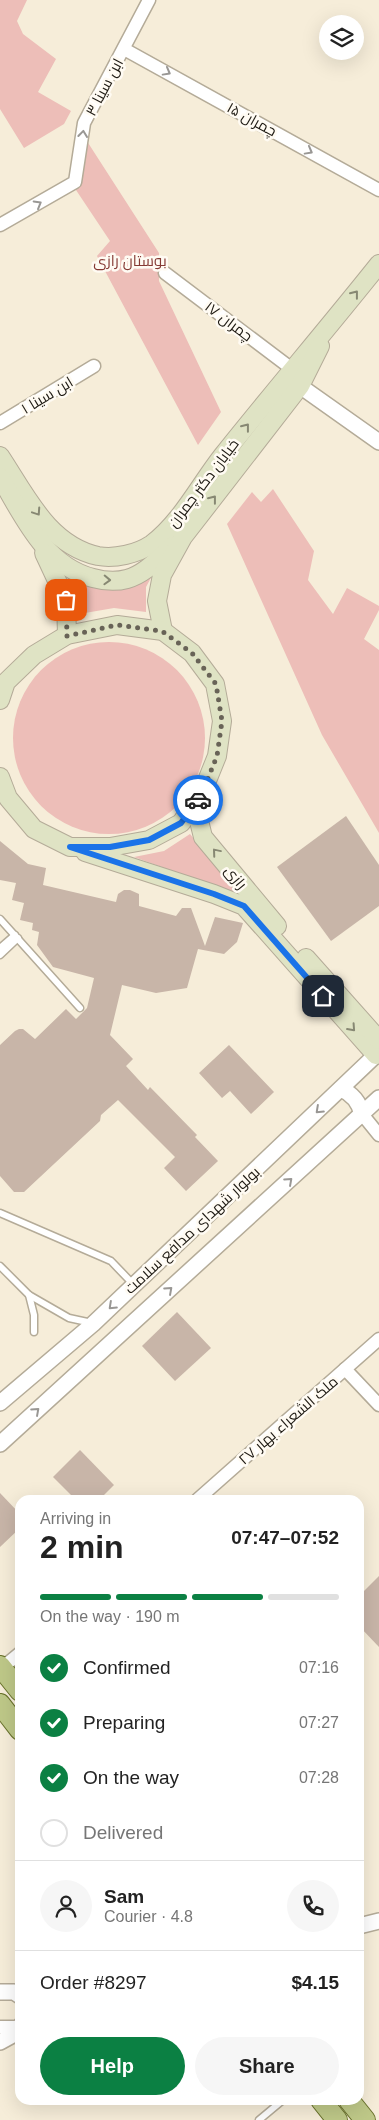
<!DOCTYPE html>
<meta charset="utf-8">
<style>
:root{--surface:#fff;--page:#f6f6f6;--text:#222;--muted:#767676;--line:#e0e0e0;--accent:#0b8043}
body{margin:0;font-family:Helvetica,Cairo,sans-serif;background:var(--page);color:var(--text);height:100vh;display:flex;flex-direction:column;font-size:19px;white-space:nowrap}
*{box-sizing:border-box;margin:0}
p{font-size:16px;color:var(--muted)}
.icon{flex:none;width:28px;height:28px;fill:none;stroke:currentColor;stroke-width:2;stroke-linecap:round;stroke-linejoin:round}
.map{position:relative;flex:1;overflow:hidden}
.side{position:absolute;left:15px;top:1495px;width:349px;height:610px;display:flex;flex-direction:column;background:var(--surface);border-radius:15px;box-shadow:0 5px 20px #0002}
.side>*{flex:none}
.fabs{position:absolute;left:319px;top:15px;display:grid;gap:10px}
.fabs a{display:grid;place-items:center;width:45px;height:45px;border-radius:50%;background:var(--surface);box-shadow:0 5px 20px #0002;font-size:25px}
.pin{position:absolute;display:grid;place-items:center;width:42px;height:42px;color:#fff;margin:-21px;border-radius:10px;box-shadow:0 2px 8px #0006}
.courier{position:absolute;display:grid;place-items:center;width:50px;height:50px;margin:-25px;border:4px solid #1a73e8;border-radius:50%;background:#fff;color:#222;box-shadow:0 1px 6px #0007}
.summary em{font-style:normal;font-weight:600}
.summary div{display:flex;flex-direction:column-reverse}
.summary{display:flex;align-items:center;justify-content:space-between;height:85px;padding:0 25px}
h1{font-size:32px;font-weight:600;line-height:38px}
.bar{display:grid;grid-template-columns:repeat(4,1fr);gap:8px 5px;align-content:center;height:60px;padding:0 25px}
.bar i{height:6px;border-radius:4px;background:var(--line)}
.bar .on{background:var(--accent)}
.bar p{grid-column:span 4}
.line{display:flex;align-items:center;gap:12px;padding:0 25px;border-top:1px solid var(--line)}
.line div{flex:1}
.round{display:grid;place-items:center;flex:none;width:52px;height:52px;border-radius:26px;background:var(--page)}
ol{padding:0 25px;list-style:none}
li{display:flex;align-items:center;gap:15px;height:55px}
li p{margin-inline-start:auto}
li .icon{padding:5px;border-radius:50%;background:var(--accent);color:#fff;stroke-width:4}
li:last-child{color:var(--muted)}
li i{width:28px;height:28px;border:2px solid var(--line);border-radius:50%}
.button{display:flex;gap:10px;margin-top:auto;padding:10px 25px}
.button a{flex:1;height:58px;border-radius:30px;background:var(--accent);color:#fff;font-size:20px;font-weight:600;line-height:58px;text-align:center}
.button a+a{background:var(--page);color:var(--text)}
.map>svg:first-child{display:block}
.green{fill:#edbeb8}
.building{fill:#c8b5a8}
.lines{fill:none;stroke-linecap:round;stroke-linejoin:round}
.service-casing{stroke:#b4ab98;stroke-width:9}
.minor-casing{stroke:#b4ab98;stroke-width:15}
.tertiary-casing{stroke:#b4ab98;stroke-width:18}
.secondary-casing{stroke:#b4ab98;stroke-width:20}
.primary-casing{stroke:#69722b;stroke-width:22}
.service{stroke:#fff;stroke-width:6}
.minor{stroke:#fff;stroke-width:12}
.tertiary{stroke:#fff;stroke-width:15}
.secondary{stroke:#dfe3c4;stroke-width:18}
.primary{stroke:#bec888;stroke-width:20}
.oneway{stroke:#999794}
.oneway2{stroke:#878873}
.done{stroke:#686357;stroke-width:5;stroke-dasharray:0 9}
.route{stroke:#1a73e8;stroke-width:6}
.labels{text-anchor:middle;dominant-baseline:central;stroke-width:5;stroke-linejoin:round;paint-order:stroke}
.street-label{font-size:15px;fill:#1c1811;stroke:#fffbf3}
.park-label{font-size:15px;fill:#853933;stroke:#fffbf3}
</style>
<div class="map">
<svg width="379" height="2120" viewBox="0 0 379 2120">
<rect width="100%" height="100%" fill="#f6edd9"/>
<g class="green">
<path d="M 0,0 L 27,0 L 17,21 L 23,34 L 56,59 L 38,92 L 71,111 L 64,124 L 24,148 L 0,109 Z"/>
<path d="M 83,135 L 159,253 L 159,281 L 221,412 L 198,445 L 97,256 L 110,241 L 72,184 Z"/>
<path d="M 273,489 L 314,551 L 308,580 L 333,614 L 347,588 L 379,606 L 379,610 L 364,639 L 379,650 L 379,833 L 322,735 L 227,524 L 252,492 L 261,502 Z"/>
<path d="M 63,564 L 88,577 L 153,574 L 146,587 L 146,612 L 114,608 L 85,613 Z"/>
<circle cx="109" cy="738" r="96"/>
<path d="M 190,834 L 240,895 L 134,857 L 164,851 Z"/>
</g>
<g class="building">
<path d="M 346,816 L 379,865 L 379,906 L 331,941 L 277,867 Z"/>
<path d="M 0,841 L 28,864 L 46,868 L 43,885 L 116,902 L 118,894 L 124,890 L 130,890 L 139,894 L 139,906 L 176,916 L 182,908 L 191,908 L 205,946 L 215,917 L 243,923 L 237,942 L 224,954 L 198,949 L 187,988 L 156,993 L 122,985 L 110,1035 L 133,1059 L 126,1066 L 148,1090 L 150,1087 L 197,1135 L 195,1137 L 218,1161 L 186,1191 L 164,1168 L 175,1157 L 118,1100 L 101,1115 L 100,1121 L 24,1192 L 14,1192 L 0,1176 L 0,1045 L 15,1031 L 19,1029 L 23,1029 L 35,1039 L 66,1009 L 76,1019 L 87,1008 L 94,978 L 53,967 L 37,945 L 39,932 L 32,930 L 33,923 L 20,920 L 24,903 L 12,900 L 16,883 L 0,880 Z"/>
<path d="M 229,1045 L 274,1092 L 251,1114 L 230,1091 L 222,1098 L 199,1073 Z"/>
<path d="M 177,1312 L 211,1348 L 175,1381 L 142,1346 Z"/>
<path d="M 80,1450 L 114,1485 L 99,1500 L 76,1500 L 53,1477 Z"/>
<path d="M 0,1493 L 20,1514 L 20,1528 L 0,1547 Z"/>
<path d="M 379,1576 L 379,1647 L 359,1626 L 359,1596 Z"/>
</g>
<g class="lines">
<defs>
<g id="service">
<path d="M 0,919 L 80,1008"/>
<path d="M 0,948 L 15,935"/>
<path d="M 0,955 L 18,938"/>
<path d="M 0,1213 L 111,1261 L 133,1284"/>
<path d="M 0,1266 L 29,1295 L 69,1318 L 92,1323"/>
<path d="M 29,1295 L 34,1315 L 34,1332"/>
<path d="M 259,2120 L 283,2100"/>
</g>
<g id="minor">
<path d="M 124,49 L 379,190"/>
<path d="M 0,225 L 75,182 L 84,123 L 149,0"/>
<path d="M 165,273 L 292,369"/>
<path d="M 0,423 L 94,366"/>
<path d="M 362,1114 L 379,1135"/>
<path d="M 345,1369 L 379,1405"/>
<path d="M 197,1500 L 379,1339"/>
<path d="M 2,1668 L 20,1653"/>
<path d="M 0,2027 L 17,2027 L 20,2024"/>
</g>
<g id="tertiary">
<path d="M 300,386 L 379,442"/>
<path d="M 341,1089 C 353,1094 359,1102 362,1114"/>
<path d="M 0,1403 L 93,1324 L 379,1052"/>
<path d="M 0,1444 L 379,1098"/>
<path d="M 359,1926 L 379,1921"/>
<path d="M 0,1992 L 14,1992 L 20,1996"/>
<path d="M 0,2042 L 20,2031"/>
</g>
<g id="secondary">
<path d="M 0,456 C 26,495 48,545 98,556 C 115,559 137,554 152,544 C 182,521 200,484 223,455 C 274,391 328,328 379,264"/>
<path d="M 0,477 C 23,516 45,566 93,578 C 104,581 116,582 127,579 C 145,574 159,558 173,546"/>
<path d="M 44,553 L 66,600 L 67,635"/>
<path d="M 163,631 L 157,601 L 162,575 L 183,537 L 300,386 L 320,346"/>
<path d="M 0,700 L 6,682 L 34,655 L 67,635 L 117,625 L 163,631 L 192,653 L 215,684 L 222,721 L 217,756 L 202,793 L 181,823 L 149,840 L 110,847 L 70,847 L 34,829 L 8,798 L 0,777"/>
<path d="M 202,796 L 199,821 L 203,837 L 277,926"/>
<path d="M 85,852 L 214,894 L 244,906 L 376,1055"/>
<path d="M 306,958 L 379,1040"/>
</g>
<g id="primary">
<path d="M 0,1666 L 20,1691"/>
<path d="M 0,1704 L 20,1730"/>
<path d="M 321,2100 L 337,2120"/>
<path d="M 349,2100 L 365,2120"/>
</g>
</defs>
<use href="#service" class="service-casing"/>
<use href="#minor" class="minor-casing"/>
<use href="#tertiary" class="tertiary-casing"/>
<use href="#secondary" class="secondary-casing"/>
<use href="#primary" class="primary-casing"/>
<use href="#service" class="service"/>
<use href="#minor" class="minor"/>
<use href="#tertiary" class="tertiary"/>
<use href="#secondary" class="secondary"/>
<use href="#primary" class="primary"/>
</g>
<defs><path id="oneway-chevron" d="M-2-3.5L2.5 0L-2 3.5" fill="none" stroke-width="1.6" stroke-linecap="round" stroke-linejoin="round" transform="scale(1.25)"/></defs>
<g class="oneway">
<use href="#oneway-chevron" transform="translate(167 72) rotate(29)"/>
<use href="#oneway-chevron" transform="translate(83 134) rotate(-83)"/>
<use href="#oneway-chevron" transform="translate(309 151) rotate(29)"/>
<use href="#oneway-chevron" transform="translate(38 204) rotate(-30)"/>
<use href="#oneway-chevron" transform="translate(319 1110) rotate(137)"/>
<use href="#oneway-chevron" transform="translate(289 1181) rotate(-42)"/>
<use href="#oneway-chevron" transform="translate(169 1290) rotate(-42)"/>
<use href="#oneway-chevron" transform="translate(112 1306) rotate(137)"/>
<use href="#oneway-chevron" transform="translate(36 1411) rotate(-42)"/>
</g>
<g class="oneway2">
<use href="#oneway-chevron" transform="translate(355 294) rotate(-52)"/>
<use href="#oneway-chevron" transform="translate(246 427) rotate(-52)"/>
<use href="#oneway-chevron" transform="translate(213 499) rotate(-52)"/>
<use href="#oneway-chevron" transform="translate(37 512) rotate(56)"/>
<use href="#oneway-chevron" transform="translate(107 580) rotate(2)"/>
<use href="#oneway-chevron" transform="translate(216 852) rotate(-130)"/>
<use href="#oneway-chevron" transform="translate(352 1028) rotate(48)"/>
</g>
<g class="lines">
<path class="done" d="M 66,600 L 67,636 L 117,625 L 162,631 L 192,653 L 216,684 L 222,721 L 217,756 L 202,793 L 198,800"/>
<path class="route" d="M 198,800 L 181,823 L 149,840 L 110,847 L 70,847 L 214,894 L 244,906 L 323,996"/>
</g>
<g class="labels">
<g class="street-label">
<text transform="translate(104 87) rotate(-62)">ابن سینا ۳</text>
<text transform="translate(252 119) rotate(29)">چمران ۱۵</text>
<text transform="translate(229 321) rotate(37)">چمران ۱۷</text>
<text transform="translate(47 395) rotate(-31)">ابن سینا ۱</text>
<text transform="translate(203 483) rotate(-53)">خیابان دکتر چمران</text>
<text transform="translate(236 877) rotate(50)">رازی</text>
<text transform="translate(192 1230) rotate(-43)">بولوار شهدای مدافع سلامت</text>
<text transform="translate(288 1420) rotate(-41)">ملک الشعراء بهار ۲۷</text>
</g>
<g class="park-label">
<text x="130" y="260">بوستان رازی</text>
</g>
</g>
</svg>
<div class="fabs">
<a><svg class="icon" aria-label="layers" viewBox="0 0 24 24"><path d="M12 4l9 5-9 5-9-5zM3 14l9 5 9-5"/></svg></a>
</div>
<div class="pin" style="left:66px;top:600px;background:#ea580c"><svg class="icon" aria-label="bag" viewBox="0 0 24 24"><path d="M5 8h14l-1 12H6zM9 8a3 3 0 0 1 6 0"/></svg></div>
<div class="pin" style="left:323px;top:996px;background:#1f2937"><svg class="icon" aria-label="home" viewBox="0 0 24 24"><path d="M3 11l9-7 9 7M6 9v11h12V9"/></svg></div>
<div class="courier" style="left:198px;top:800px"><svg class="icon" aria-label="car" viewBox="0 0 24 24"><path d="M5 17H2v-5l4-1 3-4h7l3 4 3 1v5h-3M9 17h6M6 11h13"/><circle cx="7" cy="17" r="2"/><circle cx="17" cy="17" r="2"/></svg></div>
<section class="side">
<div class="summary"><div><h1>2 min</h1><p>Arriving in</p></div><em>07:47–07:52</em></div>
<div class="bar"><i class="on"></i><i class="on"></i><i class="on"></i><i></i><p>On the way · 190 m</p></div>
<ol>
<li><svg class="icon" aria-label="check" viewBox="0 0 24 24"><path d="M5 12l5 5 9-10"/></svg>Confirmed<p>07:16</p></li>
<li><svg class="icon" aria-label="check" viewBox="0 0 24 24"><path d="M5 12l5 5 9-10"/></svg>Preparing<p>07:27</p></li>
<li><svg class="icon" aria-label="check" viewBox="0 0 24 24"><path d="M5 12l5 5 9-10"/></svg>On the way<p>07:28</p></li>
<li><i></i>Delivered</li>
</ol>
<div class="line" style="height:90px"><a class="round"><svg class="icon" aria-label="person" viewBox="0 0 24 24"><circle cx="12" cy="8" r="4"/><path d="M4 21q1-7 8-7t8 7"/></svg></a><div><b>Sam</b><p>Courier · 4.8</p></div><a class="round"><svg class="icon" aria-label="phone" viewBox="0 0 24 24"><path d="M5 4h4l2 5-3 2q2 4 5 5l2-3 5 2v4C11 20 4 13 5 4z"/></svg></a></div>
<div class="line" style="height:65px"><div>Order #8297</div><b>$4.15</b></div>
<div class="button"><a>Help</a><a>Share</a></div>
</section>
</div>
